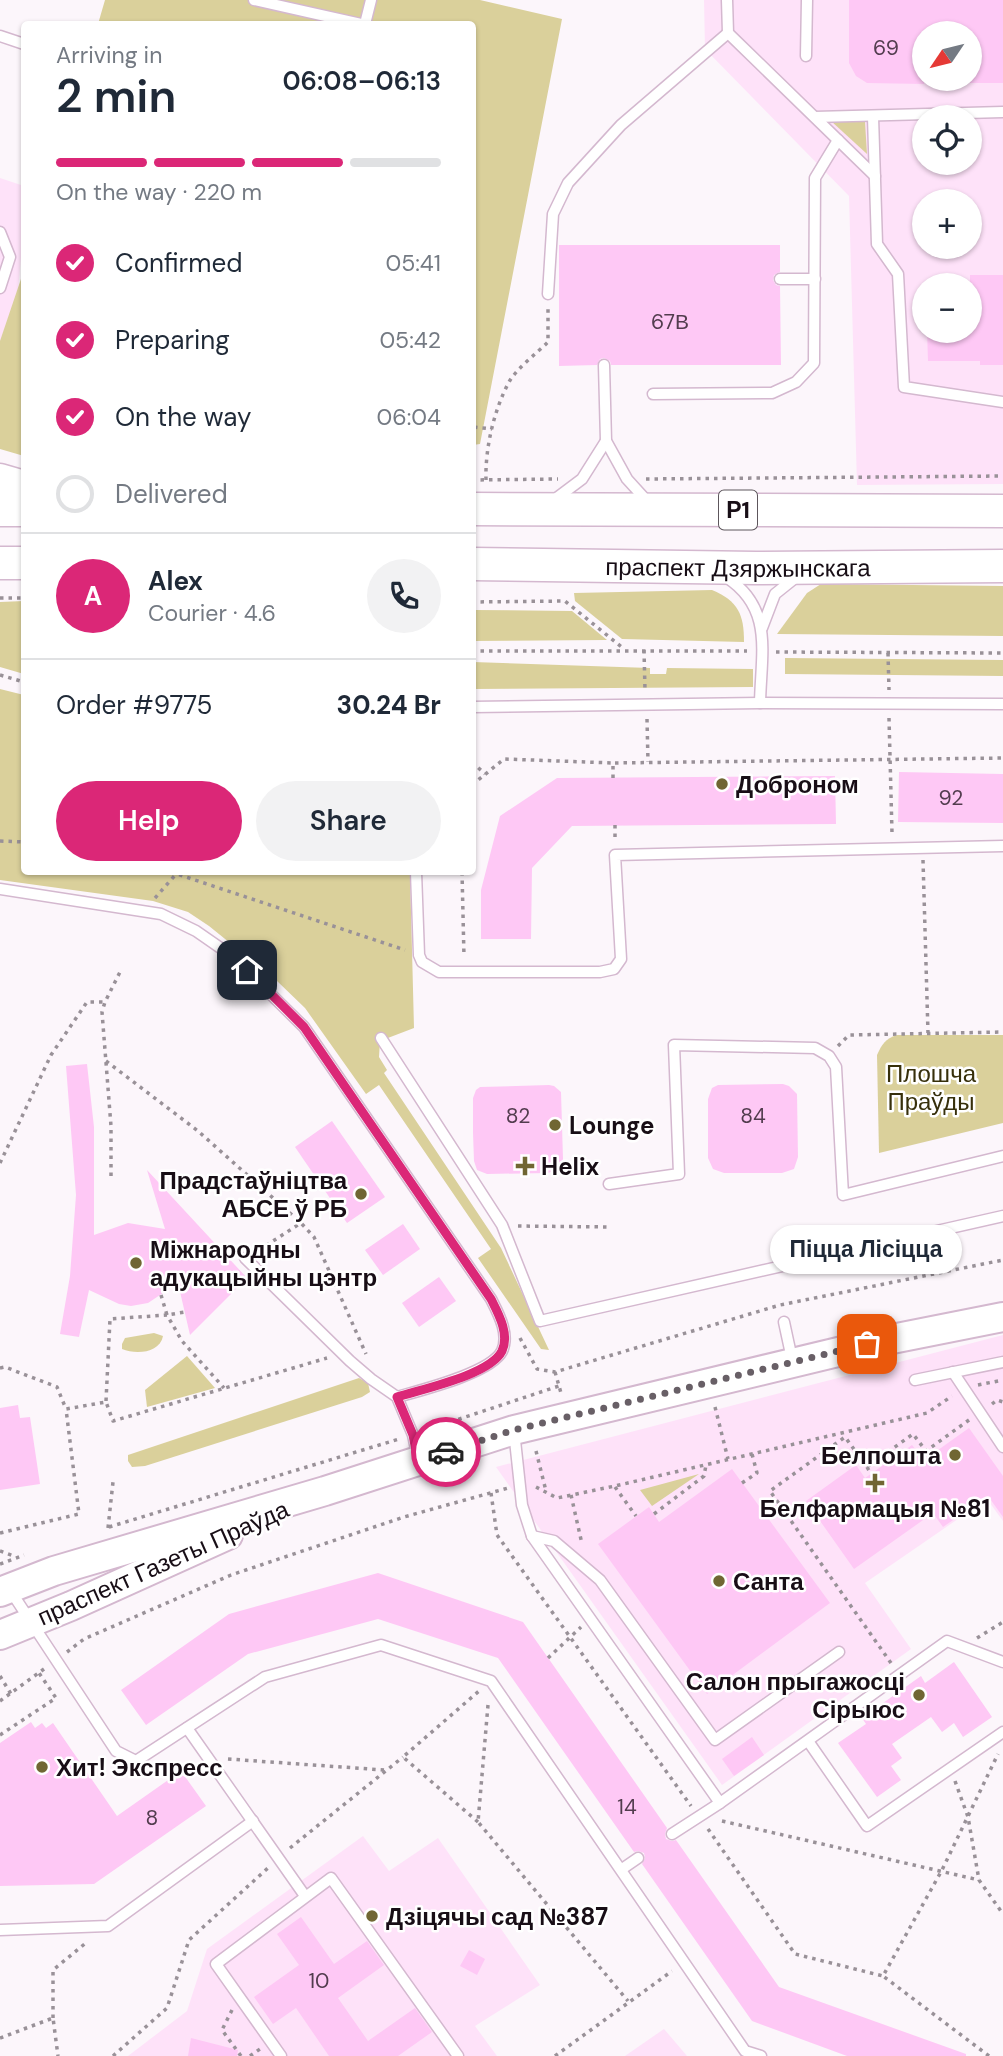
<!DOCTYPE html>
<meta charset="utf-8">
<style>
:root{--surface:#fff;--page:#f2f2f3;--text:#1f2937;--muted:#747a83;--line:#e0e1e3;--accent:#db2777}
body{margin:0;font-family:"DM Sans",sans-serif;background:var(--page);color:var(--text);height:100vh;display:flex;flex-direction:column;font-size:26px;white-space:nowrap}
*{box-sizing:border-box;margin:0}
p{font-size:23px;color:var(--muted)}
.icon{flex:none;width:38px;height:38px;fill:none;stroke:currentColor;stroke-width:2;stroke-linecap:round;stroke-linejoin:round}
.map{position:relative;flex:1;overflow:hidden}
.side{position:absolute;left:21px;top:21px;width:455px;height:854px;display:flex;flex-direction:column;background:var(--surface);border-radius:7px;box-shadow:0 2px 5px #0004}
.side>*{flex:none}
.needle{width:46px;rotate:235deg}
.buttons{position:absolute;left:912px;top:21px;display:grid;gap:14px}
.buttons a{display:grid;place-items:center;width:70px;height:70px;border-radius:50%;background:var(--surface);box-shadow:0 2px 5px #0004;font-size:35px}
.pin{position:absolute;display:grid;place-items:center;width:60px;height:60px;color:#fff;margin:-30px;border-radius:14px;box-shadow:0 4px 10px #0006}
.courier{position:absolute;display:grid;place-items:center;width:70px;height:70px;margin:-35px;border:5px solid #db2777;border-radius:50%;background:#fff;color:#222;box-shadow:0 2px 9px #0007}
.bubble{position:absolute;height:49px;border-radius:24px;background:var(--surface);box-shadow:0 2px 5px #0004;font-size:23px;font-weight:600;line-height:49px;text-align:center}
.overview em{font-style:normal;font-weight:600}
.overview div{display:flex;flex-direction:column-reverse}
.overview{display:flex;align-items:center;justify-content:space-between;height:119px;padding:0 35px}
h1{font-size:46px;font-weight:600;line-height:52px}
.bar{display:grid;grid-template-columns:repeat(4,1fr);gap:10px 7px;align-content:center;height:84px;padding:0 35px}
.bar i{height:9px;border-radius:5px;background:var(--line)}
.bar .current{background:var(--accent)}
.bar p{grid-column:span 4}
.line{display:flex;align-items:center;gap:18px;padding:0 35px;border-top:2px solid var(--line)}
.line div{flex:1}
.round{display:grid;place-items:center;flex:none;width:74px;height:74px;border-radius:37px;background:var(--page)}
ol{padding:0 35px;list-style:none}
li{display:flex;align-items:center;gap:21px;height:77px}
li p{margin-inline-start:auto}
li .icon{padding:7px;border-radius:50%;background:var(--accent);color:#fff;stroke-width:4}
li:last-child{color:var(--muted)}
li i{width:38px;height:38px;border:4px solid var(--line);border-radius:50%}
.button{display:flex;gap:14px;margin-top:auto;padding:14px 35px}
.button a{flex:1;height:80px;border-radius:42px;background:var(--accent);color:#fff;font-size:28px;font-weight:600;line-height:80px;text-align:center}
.button a+a{background:var(--page);color:var(--text)}
.map>svg:first-child{display:block}
.built{fill:#fee2f9;fill-rule:evenodd}
.green{fill:#dad09b}
.building{fill:#fec8f5}
.lines{fill:none;stroke-linecap:round;stroke-linejoin:round}
.lane-casing{stroke:#d4b8cf;stroke-width:13}
.secondary-casing{stroke:#d4b8cf;stroke-width:32}
.primary-casing{stroke:#d4b8cf;stroke-width:35}
.path{stroke:#999198;stroke-width:3.5;stroke-dasharray:3.5 5;stroke-linecap:butt}
.lane{stroke:#fff;stroke-width:10}
.secondary{stroke:#fff;stroke-width:28}
.primary{stroke:#fff;stroke-width:32}
.done{stroke:#685f66;stroke-width:7;stroke-dasharray:0 12.6}
.route{stroke:#db2777;stroke-width:9}
.poi-dot{fill:#706633;stroke:#fff;stroke-width:2.5}
.labels{text-anchor:middle;dominant-baseline:central;stroke-width:5;stroke-linejoin:round;paint-order:stroke}
.number-label{font-size:21px;fill:#523c4e}
.shield{fill:#fff;stroke:#5d565c;stroke-width:2}
.shield-label{font-size:23px;font-weight:bold;fill:#180e16}
.street-label{font-size:24px;fill:#180e16;stroke:#fff}
.poi-label{font-size:24px;font-weight:bold;fill:#180e16;stroke:#fff;text-anchor:start}
.park-label{font-size:24px;fill:#37300b;stroke:#fff}
</style>
<div class="map">
<svg width="1003" height="2056" viewBox="0 0 1003 2056">
<rect width="100%" height="100%" fill="#fcf6fb"/>
<g class="built">
<path d="M 704,0 L 1003,0 L 1003,484 L 857,485 L 849,196 L 705,49 ZM 924,33 L 970,33 L 970,79 L 924,79 ZM 924,117 L 970,117 L 970,163 L 924,163 ZM 924,201 L 970,201 L 970,247 L 924,247 ZM 924,285 L 970,285 L 970,331 L 924,331 Z"/>
<path d="M 0,178 L 24,186 L 24,223 L 18,291 L 0,369 Z"/>
<path d="M 1003,1335 L 1003,1521 L 987,1499 L 865,1583 L 911,1649 L 722,1785 L 496,1467 Z"/>
<path d="M 363,1836 L 389,1871 L 438,1838 L 540,1985 L 475,2026 L 497,2056 L 128,2056 L 187,2011 L 207,1949 Z"/>
<path d="M 664,2029 L 687,2056 L 625,2056 Z"/>
</g>
<g class="green">
<path d="M 105,0 L 480,0 L 562,19 L 480,444 L 473,445 L 472,24 L 98,24 Z"/>
<path d="M 831,121 L 865,122 L 867,154 Z"/>
<path d="M 24,270 L 24,456 L 0,449 L 0,341 Z"/>
<path d="M 821,584 L 1003,586 L 1003,636 L 777,634 L 807,593 Z"/>
<path d="M 712,590 C 738,601 744,614 744,642 L 622,639 L 575,601 L 574,593 Z"/>
<path d="M 24,601 L 24,674 L 0,667 L 0,602 Z"/>
<path d="M 473,610 L 572,611 L 607,640 L 473,641 Z"/>
<path d="M 785,658 L 1003,660 L 1003,676 L 785,674 Z"/>
<path d="M 473,662 L 650,668 L 650,674 L 666,674 L 667,668 L 753,669 L 753,687 L 473,689 Z"/>
<path d="M 0,689 L 24,695 L 24,872 L 410,872 L 414,1028 L 380,1041 L 379,1057 L 387,1070 L 384,1073 L 501,1248 L 549,1350 L 541,1349 L 478,1258 L 491,1249 L 379,1085 L 366,1094 L 305,1008 L 277,981 L 209,926 L 188,912 L 153,901 L 0,880 Z"/>
<path d="M 897,1035 L 1003,1035 L 1003,1123 L 879,1153 L 877,1055 C 882,1044 885,1039 897,1035 Z"/>
<path d="M 154,1333 L 163,1336 C 160,1353 136,1355 122,1349 L 122,1344 L 125,1338 Z"/>
<path d="M 187,1356 L 215,1388 L 147,1407 L 145,1390 Z"/>
<path d="M 359,1378 L 368,1383 L 370,1392 L 362,1397 L 145,1466 L 132,1467 L 128,1461 L 128,1455 Z"/>
<path d="M 699,1474 L 652,1506 L 640,1490 Z"/>
</g>
<g class="building">
<path d="M 849,0 L 1003,0 L 1003,83 L 970,83 L 970,33 L 924,33 L 924,84 L 867,83 L 856,76 L 849,63 Z"/>
<path d="M 559,245 L 780,245 L 780,272 L 774,275 L 773,280 L 776,285 L 780,286 L 781,365 L 611,365 L 610,361 L 604,358 L 600,359 L 597,365 L 559,366 Z"/>
<path d="M 970,275 L 1003,275 L 1003,365 L 980,365 L 980,361 L 928,361 L 927,331 L 970,331 Z"/>
<path d="M 899,772 L 1003,774 L 1003,823 L 898,822 Z"/>
<path d="M 835,776 L 836,824 L 572,826 L 532,868 L 531,939 L 481,939 L 481,890 L 500,816 L 557,778 Z"/>
<path d="M 87,1064 L 94,1127 L 94,1235 L 128,1223 L 165,1229 L 147,1170 L 247,1278 L 190,1335 L 178,1283 L 148,1303 L 131,1306 L 119,1304 L 89,1290 L 79,1337 L 60,1334 L 70,1276 L 76,1195 L 66,1066 Z"/>
<path d="M 783,1084 L 789,1086 L 797,1094 L 798,1157 L 794,1169 L 782,1173 L 724,1173 L 713,1169 L 708,1158 L 708,1099 L 712,1088 L 718,1085 Z"/>
<path d="M 549,1085 L 554,1086 L 561,1092 L 563,1159 L 559,1169 L 548,1173 L 487,1174 L 477,1170 L 474,1161 L 473,1133 L 473,1098 L 476,1090 L 480,1087 Z"/>
<path d="M 332,1121 L 385,1197 L 347,1223 L 295,1147 Z"/>
<path d="M 403,1224 L 420,1249 L 383,1275 L 365,1250 Z"/>
<path d="M 439,1277 L 456,1301 L 419,1327 L 402,1303 Z"/>
<path d="M 18,1405 L 20,1418 L 30,1417 L 40,1484 L 0,1490 L 0,1408 Z"/>
<path d="M 969,1428 L 1003,1476 L 1003,1517 L 988,1496 L 943,1527 L 933,1513 L 854,1569 L 806,1501 L 856,1465 L 865,1478 L 912,1445 L 924,1460 Z"/>
<path d="M 732,1469 L 830,1603 L 707,1694 L 598,1544 L 649,1507 L 659,1522 Z"/>
<path d="M 378,1573 L 523,1622 L 667,1828 L 665,1834 L 666,1839 L 672,1841 L 676,1840 L 779,1987 L 966,2054 L 966,2056 L 847,2056 L 752,2021 L 642,1864 L 645,1858 L 644,1853 L 638,1851 L 634,1852 L 498,1658 L 378,1619 L 248,1654 L 146,1725 L 121,1690 L 229,1614 Z"/>
<path d="M 954,1662 L 992,1717 L 963,1737 L 954,1723 L 942,1732 L 931,1717 L 892,1744 L 902,1758 L 891,1766 L 901,1780 L 877,1797 L 838,1743 L 866,1724 L 862,1718 L 921,1676 L 925,1683 Z"/>
<path d="M 31,1722 L 35,1728 L 42,1723 L 46,1728 L 53,1723 L 117,1816 L 181,1771 L 206,1806 L 94,1884 L 0,1886 L 0,1743 Z"/>
<path d="M 752,1737 L 764,1755 L 734,1776 L 722,1759 Z"/>
<path d="M 301,1917 L 334,1964 L 367,1941 L 384,1965 L 338,1998 L 368,2041 L 415,2008 L 432,2032 L 398,2056 L 329,2056 L 296,2008 L 273,2024 L 254,1997 L 299,1965 L 277,1934 Z"/>
<path d="M 469,1950 L 485,1959 L 477,1975 L 460,1966 Z"/>
<path d="M 191,2038 L 238,2050 L 237,2056 L 188,2056 Z"/>
</g>
<g class="lines">
<defs>
<g id="lane">
<path d="M 254,0 L 361,24"/>
<path d="M 727,0 L 728,33 L 875,176"/>
<path d="M 365,24 L 371,0"/>
<path d="M 0,36 L 24,44"/>
<path d="M 806,56 L 807,0"/>
<path d="M 815,117 L 1003,112"/>
<path d="M 873,117 L 877,244 L 898,274 L 904,387 L 1003,402"/>
<path d="M 0,232 L 10,257 L 0,288"/>
<path d="M 780,279 L 815,279"/>
<path d="M 548,294 L 553,214 L 568,183 L 621,125 L 728,33"/>
<path d="M 604,365 L 606,441 L 627,479 L 647,501"/>
<path d="M 653,394 L 772,393 L 796,382 L 814,363 L 815,178 L 838,140"/>
<path d="M 554,500 L 582,479 L 606,441"/>
<path d="M 726,577 C 774,608 761,653 760,703"/>
<path d="M 762,628 L 775,594 L 795,578"/>
<path d="M 472,707 L 760,703 L 1003,704"/>
<path d="M 416,872 L 419,955 L 422,962 L 439,972 L 600,972 L 614,969 L 621,959 L 615,855 L 1003,846"/>
<path d="M 0,889 L 161,914 L 196,931 L 232,956 L 304,1027 L 491,1299 C 498,1313 510,1334 502,1351 C 491,1373 421,1390 397,1397"/>
<path d="M 381,1038 L 502,1225 L 540,1321 L 1003,1216"/>
<path d="M 609,1184 L 679,1174 L 674,1045 L 815,1048 L 829,1056 L 836,1067 L 843,1195 L 1003,1156"/>
<path d="M 245,1258 L 350,1361 L 371,1379 L 397,1397 L 413,1435 L 418,1459"/>
<path d="M 784,1322 L 792,1359"/>
<path d="M 953,1372 L 1003,1447"/>
<path d="M 915,1380 L 1003,1362"/>
<path d="M 514,1431 L 522,1505 L 532,1536 L 720,1803"/>
<path d="M 532,1536 L 554,1541 L 600,1580 L 715,1740 L 839,1652"/>
<path d="M 10,1590 L 116,1751 L 136,1761 L 265,1677 L 381,1645 L 491,1681 L 745,2051 L 761,2056"/>
<path d="M 187,1728 L 305,1896"/>
<path d="M 808,1741 L 867,1826 L 1003,1732"/>
<path d="M 672,1834 L 720,1803 L 947,1641 L 1003,1662"/>
<path d="M 622,1869 L 638,1858"/>
<path d="M 0,1930 L 108,1926 L 253,1821"/>
<path d="M 281,2056 L 216,1964 L 331,1878 L 458,2056"/>
</g>
<g id="secondary">
<path d="M 0,1592 L 54,1571 L 325,1491 L 514,1430 L 892,1339 L 1003,1317"/>
<path d="M 0,1635 L 71,1606 L 228,1535"/>
</g>
<g id="primary">
<path d="M 0,480 L 24,487"/>
<path d="M 472,509 L 1003,511"/>
<path d="M 0,510 L 24,510"/>
<path d="M 0,563 L 24,563"/>
<path id="s1" d="M 472,564 L 756,568 L 1003,566"/>
</g>
</defs>
<use href="#lane" class="lane-casing"/>
<use href="#secondary" class="secondary-casing"/>
<use href="#primary" class="primary-casing"/>
<g class="path">
<path d="M 474,427 L 492,429"/>
<path d="M 646,479 L 1003,476"/>
<path d="M 472,480 L 558,479"/>
<path d="M 486,480 C 485,448 494,410 509,382 C 517,368 536,354 548,342 L 548,309"/>
<path d="M 0,598 L 24,598"/>
<path d="M 472,602 L 565,601 L 624,649"/>
<path d="M 644,650 L 645,690"/>
<path d="M 472,651 L 747,651"/>
<path d="M 776,652 L 1003,653"/>
<path d="M 888,653 L 889,690"/>
<path d="M 0,675 L 24,682"/>
<path d="M 889,718 L 892,833"/>
<path d="M 647,719 L 648,762"/>
<path d="M 472,762 L 485,774"/>
<path d="M 613,778 L 613,763 L 1003,758"/>
<path d="M 472,785 L 504,759 L 613,763"/>
<path d="M 615,825 L 615,841"/>
<path d="M 0,841 L 24,842"/>
<path d="M 923,860 L 928,1033"/>
<path d="M 171,872 L 405,950"/>
<path d="M 462,872 L 464,957"/>
<path d="M 155,898 L 177,873"/>
<path d="M 838,1046 L 849,1035 L 1003,1032"/>
<path d="M 106,1061 L 198,1131 L 301,1223 L 314,1237 L 366,1354"/>
<path d="M 0,1163 L 51,1055 L 87,1002 L 105,1002"/>
<path d="M 111,1176 L 111,1126 L 102,1012 L 105,1002 L 120,972"/>
<path d="M 518,1226 L 611,1227"/>
<path d="M 259,1250 L 301,1223"/>
<path d="M 161,1295 L 167,1315 L 185,1312"/>
<path d="M 520,1338 L 537,1369 L 555,1372 L 780,1305 L 1003,1260"/>
<path d="M 0,1368 L 5,1367 L 57,1387 L 66,1409 L 106,1402 L 113,1421 L 327,1358"/>
<path d="M 555,1372 L 561,1393"/>
<path d="M 978,1385 L 1003,1380"/>
<path d="M 106,1401 L 110,1319 L 167,1315 L 182,1341 L 224,1388"/>
<path d="M 992,1404 L 997,1400 L 1003,1402"/>
<path d="M 715,1407 L 728,1459"/>
<path d="M 426,1430 L 559,1386"/>
<path d="M 536,1451 L 546,1491"/>
<path d="M 867,1467 L 871,1474"/>
<path d="M 742,1483 L 757,1473 L 752,1454"/>
<path d="M 536,1487 L 557,1498 L 615,1486 L 927,1413 L 952,1396"/>
<path d="M 615,1487 L 636,1516"/>
<path d="M 491,1493 L 497,1535 L 691,1806"/>
<path d="M 571,1495 L 582,1544"/>
<path d="M 654,1514 L 704,1476 L 706,1465"/>
<path d="M 109,1527 L 399,1439"/>
<path d="M 108,1528 L 113,1482"/>
<path d="M 0,1533 L 79,1514 L 66,1409"/>
<path d="M 0,1551 L 14,1556"/>
<path d="M 0,1564 L 24,1555"/>
<path d="M 977,1638 L 1003,1622"/>
<path d="M 67,1652 L 84,1639 L 231,1575 L 404,1517 L 508,1488"/>
<path d="M 548,1658 L 581,1627"/>
<path d="M 891,1663 L 770,1491 L 845,1437 L 867,1467 L 913,1434 L 926,1451 L 969,1420"/>
<path d="M 0,1676 L 11,1694"/>
<path d="M 0,1701 L 44,1669"/>
<path d="M 488,1705 L 478,1822 L 628,2001"/>
<path d="M 0,1735 L 56,1698 L 39,1673"/>
<path d="M 228,1759 L 384,1770"/>
<path d="M 955,1781 L 968,1817 L 979,1880 L 1003,1914"/>
<path d="M 722,1821 L 979,1880"/>
<path d="M 478,1822 L 403,1757 L 479,1691"/>
<path d="M 708,1829 L 795,1954 L 883,1976"/>
<path d="M 290,1848 L 403,1757"/>
<path d="M 232,2010 L 222,2030 L 241,2056"/>
<path d="M 53,2018 L 53,1970 L 87,1942"/>
<path d="M 0,2038 L 53,2018 L 58,2056"/>
<path d="M 113,2056 L 167,2008 L 189,1940 L 269,1867"/>
<path d="M 250,2056 L 260,2049"/>
<path d="M 555,2056 L 672,1971"/>
<path d="M 989,2056 L 883,1976 L 942,1870 L 998,1754"/>
</g>
<use href="#lane" class="lane"/>
<use href="#secondary" class="secondary"/>
<use href="#primary" class="primary"/>
</g>
<g class="lines">
<path class="done" d="M 446,1452 L 514,1430 L 867,1344"/>
<path class="route" d="M 247,970 L 304,1027 L 491,1299 C 498,1313 510,1334 502,1351 C 490,1375 422,1389 397,1397 L 413,1435 L 418,1461 L 446,1452"/>
</g>
<g class="poi-dot">
<circle cx="722" cy="784" r="7"/>
<circle cx="555" cy="1125" r="7"/>
<path d="M521.5 1155.5h7v7h7v7h-7v7h-7v-7h-7v-7h7z"/>
<circle cx="361" cy="1194" r="7"/>
<circle cx="136" cy="1263" r="7"/>
<circle cx="955" cy="1455" r="7"/>
<path d="M871.5 1472.5h7v7h7v7h-7v7h-7v-7h-7v-7h7z"/>
<circle cx="719" cy="1581" r="7"/>
<circle cx="919" cy="1695" r="7"/>
<circle cx="42" cy="1767" r="7"/>
<circle cx="372" cy="1916" r="7"/>
</g>
<g class="labels">
<g class="number-label">
<text x="886" y="48">69</text>
<text x="670" y="322">67В</text>
<text x="951" y="798">92</text>
<text x="518" y="1116">82</text>
<text x="753" y="1116">84</text>
<text x="627" y="1807">14</text>
<text x="152" y="1818">8</text>
<text x="319" y="1981">10</text>
</g>
<rect class="shield" x="719" y="490.5" width="38" height="39" rx="5"/>
<g class="shield-label">
<text x="738" y="510">Р1</text>
</g>
<g class="street-label">
<text stroke="none"><textPath href="#s1" startOffset="266">праспект Дзяржынскага</textPath></text>
<text transform="translate(163 1563) rotate(-24)">праспект Газеты Праўда</text>
</g>
<g class="poi-label">
<text x="736" y="784">Доброном</text>
<text x="569" y="1125">Lounge</text>
<text x="541" y="1166">Helix</text>
<text x="347" y="1180" text-anchor="end">Прадстаўніцтва<tspan x="347" dy="28">АБСЕ ў РБ</tspan></text>
<text x="150" y="1249">Міжнародны<tspan x="150" dy="28">адукацыйны цэнтр</tspan></text>
<text x="941" y="1455" text-anchor="end">Белпошта</text>
<text x="875" y="1508" text-anchor="middle">Белфармацыя №81</text>
<text x="733" y="1581">Санта</text>
<text x="905" y="1681" text-anchor="end">Салон прыгажосці<tspan x="905" dy="28">Сірыюс</tspan></text>
<text x="56" y="1767">Хит! Экспресс</text>
<text x="386" y="1916">Дзіцячы сад №387</text>
</g>
<g class="park-label">
<text x="931" y="1073">Плошча<tspan x="931" dy="28">Праўды</tspan></text>
</g>
</g>
</svg>
<div class="buttons">
<a><svg class="needle" viewBox="-14 -14 28 28"><path d="M0-13l5 13h-10z" fill="#e53935"/><path d="M0 13l5-13h-10z" fill="#747a83"/></svg></a>
<a><svg class="icon" aria-label="locate" viewBox="0 0 24 24"><circle cx="12" cy="12" r="6"/><path d="M12 2v4M12 18v4M2 12h4M18 12h4"/></svg></a>
<a>+</a>
<a>−</a>
</div>
<div class="pin" style="left:867px;top:1344px;background:#ea580c"><svg class="icon" aria-label="bag" viewBox="0 0 24 24"><path d="M5 8h14l-1 12H6zM9 8a3 3 0 0 1 6 0"/></svg></div>
<div class="pin" style="left:247px;top:970px;background:#1f2937"><svg class="icon" aria-label="home" viewBox="0 0 24 24"><path d="M3 11l9-7 9 7M6 9v11h12V9"/></svg></div>
<div class="courier" style="left:446px;top:1452px"><svg class="icon" aria-label="car" viewBox="0 0 24 24"><path d="M5 17H2v-5l4-1 3-4h7l3 4 3 1v5h-3M9 17h6M6 11h13"/><circle cx="7" cy="17" r="2"/><circle cx="17" cy="17" r="2"/></svg></div>
<div class="bubble" style="left:770px;top:1225px;width:192px">Піцца Лісіцца</div>
<section class="side">
<div class="overview"><div><h1>2 min</h1><p>Arriving in</p></div><em>06:08–06:13</em></div>
<div class="bar"><i class="current"></i><i class="current"></i><i class="current"></i><i></i><p>On the way · 220 m</p></div>
<ol>
<li><svg class="icon" aria-label="check" viewBox="0 0 24 24"><path d="M5 12l5 5 9-10"/></svg>Confirmed<p>05:41</p></li>
<li><svg class="icon" aria-label="check" viewBox="0 0 24 24"><path d="M5 12l5 5 9-10"/></svg>Preparing<p>05:42</p></li>
<li><svg class="icon" aria-label="check" viewBox="0 0 24 24"><path d="M5 12l5 5 9-10"/></svg>On the way<p>06:04</p></li>
<li><i></i>Delivered</li>
</ol>
<div class="line" style="height:126px"><b class="round" style="background:var(--accent);color:#fff">A</b><div><b>Alex</b><p>Courier · 4.6</p></div><a class="round"><svg class="icon" aria-label="phone" viewBox="0 0 24 24"><path d="M5 4h4l2 5-3 2q2 4 5 5l2-3 5 2v4C11 20 4 13 5 4z"/></svg></a></div>
<div class="line" style="height:91px"><div>Order #9775</div><b>30.24 Br</b></div>
<div class="button"><a>Help</a><a>Share</a></div>
</section>
</div>
